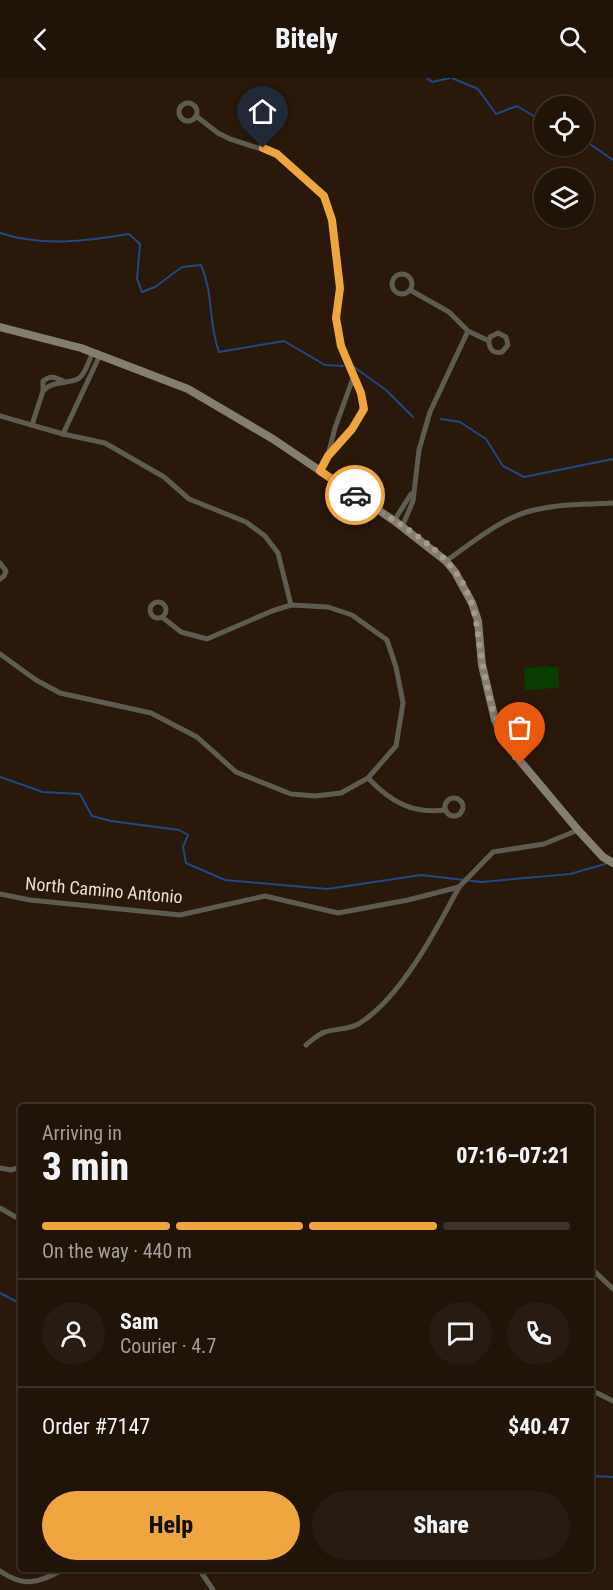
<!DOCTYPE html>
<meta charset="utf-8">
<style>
:root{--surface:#201308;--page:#281c12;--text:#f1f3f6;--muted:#a29e9c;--line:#3d3229;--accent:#f0a63e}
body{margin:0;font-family:"Roboto Condensed",sans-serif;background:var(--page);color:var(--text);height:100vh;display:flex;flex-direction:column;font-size:22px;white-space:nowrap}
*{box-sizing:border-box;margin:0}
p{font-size:20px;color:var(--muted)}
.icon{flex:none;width:33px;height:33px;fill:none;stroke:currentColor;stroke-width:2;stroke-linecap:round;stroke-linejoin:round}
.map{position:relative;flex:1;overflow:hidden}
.side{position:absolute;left:18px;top:1026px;width:576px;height:468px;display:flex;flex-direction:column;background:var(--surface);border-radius:6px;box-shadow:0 2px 4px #0004,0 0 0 2px var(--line)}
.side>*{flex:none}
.buttons{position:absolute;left:534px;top:18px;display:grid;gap:12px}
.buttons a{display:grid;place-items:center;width:60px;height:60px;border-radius:50%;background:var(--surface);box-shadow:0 2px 4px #0004,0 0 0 2px var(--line);font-size:30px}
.pin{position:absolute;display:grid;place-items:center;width:51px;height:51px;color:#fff;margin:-62px -26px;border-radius:50% 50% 50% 0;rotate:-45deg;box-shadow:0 0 6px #0007}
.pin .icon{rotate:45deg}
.courier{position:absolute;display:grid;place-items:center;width:60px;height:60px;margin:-30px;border:4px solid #f0a63e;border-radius:50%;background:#fff;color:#222;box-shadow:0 2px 8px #0007}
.summary em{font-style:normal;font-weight:800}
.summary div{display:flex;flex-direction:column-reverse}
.summary{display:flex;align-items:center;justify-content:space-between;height:102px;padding:0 24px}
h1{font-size:39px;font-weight:800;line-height:45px}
.bar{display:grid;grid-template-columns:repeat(4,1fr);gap:9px 6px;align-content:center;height:72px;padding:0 24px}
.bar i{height:8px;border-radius:4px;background:var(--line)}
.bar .selected{background:var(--accent)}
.bar p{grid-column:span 4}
.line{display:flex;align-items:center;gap:15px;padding:0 24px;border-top:2px solid var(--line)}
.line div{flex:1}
.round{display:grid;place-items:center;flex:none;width:63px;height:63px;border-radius:32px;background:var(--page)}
.primary-button{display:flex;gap:12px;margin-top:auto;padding:12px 24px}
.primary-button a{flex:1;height:69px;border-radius:36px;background:var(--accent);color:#111;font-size:24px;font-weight:800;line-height:69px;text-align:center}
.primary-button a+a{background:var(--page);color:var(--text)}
header{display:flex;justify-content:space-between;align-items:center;height:78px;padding:0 24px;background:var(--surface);font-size:27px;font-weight:800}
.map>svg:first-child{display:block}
.green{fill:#083c00}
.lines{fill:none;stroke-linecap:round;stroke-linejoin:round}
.stream{stroke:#204888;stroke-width:2}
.street{stroke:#5e5b51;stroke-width:5}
.secondary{stroke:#837e6d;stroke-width:8}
.done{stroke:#a6988d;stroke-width:6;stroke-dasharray:0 10.8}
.route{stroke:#f0a63e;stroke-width:8}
.labels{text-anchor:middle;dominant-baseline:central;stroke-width:4.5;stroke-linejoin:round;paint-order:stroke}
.street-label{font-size:18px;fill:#e9ddd3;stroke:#2a190a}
</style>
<header><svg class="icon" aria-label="back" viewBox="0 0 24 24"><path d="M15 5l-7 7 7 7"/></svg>Bitely<svg class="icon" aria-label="search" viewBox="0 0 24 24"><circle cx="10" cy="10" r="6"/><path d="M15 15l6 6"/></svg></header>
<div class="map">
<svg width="613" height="1512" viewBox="0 0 613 1512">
<rect width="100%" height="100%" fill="#2a190a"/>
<path class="green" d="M 558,588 L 559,610 L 525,612 L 524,590 Z"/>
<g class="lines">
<g class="stream">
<path d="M 427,0 L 432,4 L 450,0"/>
<path d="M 452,0 L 478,11 L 496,36 L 517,28 L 544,44"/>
<path d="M 584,62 L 613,82"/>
<path d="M 0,155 C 42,169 86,163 129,156 L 140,166 L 137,201 L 142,214 L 155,209 L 182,189 L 201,187 C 214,217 208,245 219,274 L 284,263 L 325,287 L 343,288"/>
<path d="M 354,289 L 386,312 L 413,339"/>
<path d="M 441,341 L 460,344 L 486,361 L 503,388 L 524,399 L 613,381"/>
<path d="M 0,699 L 43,714 L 80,716 L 92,738 L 111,743 L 179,752 L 188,757 L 183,769 L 186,785 L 225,802 L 327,811 L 421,797 L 481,804 L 570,796 L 605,786"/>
<path d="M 0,1215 L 21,1226"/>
<path d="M 591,1398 L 613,1399"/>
</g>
<g class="street">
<circle cx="188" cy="34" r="9"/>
<path d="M 196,38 L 218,55 L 230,61 L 277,76 L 324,118 L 332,142 L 337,171 L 340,210 L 336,240 L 341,268 L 353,300"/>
<circle cx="402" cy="206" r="10"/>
<path d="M 410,212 L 449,234 L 468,253 L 489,263 C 489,272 494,276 502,274 L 508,267 L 506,259 L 498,255 L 490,259 L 489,263"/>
<path d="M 353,300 C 374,338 354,349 328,377 L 335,350 Z"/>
<path d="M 43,313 C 55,300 75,308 82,297 C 87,291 89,282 93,274"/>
<path d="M 0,338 L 63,356 L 105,365 L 164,399 L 189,421 L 246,444 L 265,458 L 278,475 L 291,527"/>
<path d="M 32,347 L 43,313 L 43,303 C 51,297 55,299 63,303"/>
<path d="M 63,356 L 100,277"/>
<path d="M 320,393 L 328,377"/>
<path d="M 394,443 L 411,416"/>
<path d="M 402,449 L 413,423 L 419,372 L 430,334 L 468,253"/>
<path d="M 446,483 C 472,465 502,439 534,432 C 560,426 587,426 613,425"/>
<path d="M 0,485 L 6,493 L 4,498 L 0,501"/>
<circle cx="158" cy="532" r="8"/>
<path d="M 0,576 L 36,602 L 60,615 L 151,635 L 197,659 L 236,694 L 291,716 L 315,718 L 341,715 L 368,700 L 396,668 L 403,625 L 396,589 L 387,562 L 352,537 L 328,529 L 291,527 L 272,533 L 207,561 L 181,554 L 162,539"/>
<path d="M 368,700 C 391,724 412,736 445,732"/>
<circle cx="454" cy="729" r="9"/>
<path d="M 0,816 L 30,822 L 180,837 L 265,818 L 338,835 L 408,822 L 459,809 L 493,774 L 544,766 L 578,752"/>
<path d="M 306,967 C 312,962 318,956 325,954 C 336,950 351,952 360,945 C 402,918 436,852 459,809"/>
<path d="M 0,1090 L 11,1092 L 21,1089"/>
<path d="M 0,1130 L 21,1142"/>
<path d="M 591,1190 L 613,1211"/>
<path d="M 591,1312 L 613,1323"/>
<path d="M 199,1491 L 213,1512"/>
<path d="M 0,1493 C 27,1511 37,1504 65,1491"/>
</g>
<path class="secondary" d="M 0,249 L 81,270 L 188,311 L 273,361 L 396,444 L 446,483 L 455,494 L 472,525 L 478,543 L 482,587 L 495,642 L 505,665 L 578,752 L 603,779 L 613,785"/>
</g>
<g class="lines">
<path class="done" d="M 355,417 C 388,440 429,460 454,492 C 478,523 476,552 483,588 C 490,626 497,655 520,686"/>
<path class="route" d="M 263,70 L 277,76 L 324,118 L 332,142 L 340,210 L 336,240 L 341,268 L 361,315 L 364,331 L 352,351 L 328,378 L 320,393 L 355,417"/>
</g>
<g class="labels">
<g class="street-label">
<text transform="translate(104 812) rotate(5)">North Camino Antonio</text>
</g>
</g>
</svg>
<div class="buttons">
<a><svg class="icon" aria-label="locate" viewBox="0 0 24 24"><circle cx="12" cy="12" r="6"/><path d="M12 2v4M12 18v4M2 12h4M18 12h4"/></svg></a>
<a><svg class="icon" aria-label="layers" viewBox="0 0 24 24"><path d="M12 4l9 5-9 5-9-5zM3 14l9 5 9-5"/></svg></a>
</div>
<div class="pin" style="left:520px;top:686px;background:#ea580c"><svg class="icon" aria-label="bag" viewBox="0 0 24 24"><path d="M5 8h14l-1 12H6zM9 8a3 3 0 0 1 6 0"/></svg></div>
<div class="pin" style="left:263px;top:70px;background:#1f2937"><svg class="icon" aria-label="home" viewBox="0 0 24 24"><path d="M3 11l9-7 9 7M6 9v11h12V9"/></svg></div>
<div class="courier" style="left:355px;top:417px"><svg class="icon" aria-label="car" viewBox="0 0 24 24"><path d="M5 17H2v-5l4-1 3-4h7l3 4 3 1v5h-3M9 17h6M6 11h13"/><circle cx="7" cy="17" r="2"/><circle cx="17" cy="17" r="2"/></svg></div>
<section class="side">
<div class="summary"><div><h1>3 min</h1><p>Arriving in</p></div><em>07:16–07:21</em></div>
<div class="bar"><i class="selected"></i><i class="selected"></i><i class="selected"></i><i></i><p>On the way · 440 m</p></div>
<div class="line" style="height:108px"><a class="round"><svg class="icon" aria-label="person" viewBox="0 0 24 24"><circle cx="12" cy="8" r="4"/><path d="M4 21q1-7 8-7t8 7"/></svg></a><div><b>Sam</b><p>Courier · 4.7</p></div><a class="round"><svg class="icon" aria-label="chat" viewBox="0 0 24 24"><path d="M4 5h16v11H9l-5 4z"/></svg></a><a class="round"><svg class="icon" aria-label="phone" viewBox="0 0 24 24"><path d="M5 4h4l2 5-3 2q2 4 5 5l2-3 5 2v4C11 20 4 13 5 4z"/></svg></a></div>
<div class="line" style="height:78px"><div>Order #7147</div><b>$40.47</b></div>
<div class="primary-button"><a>Help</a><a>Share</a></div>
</section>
</div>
